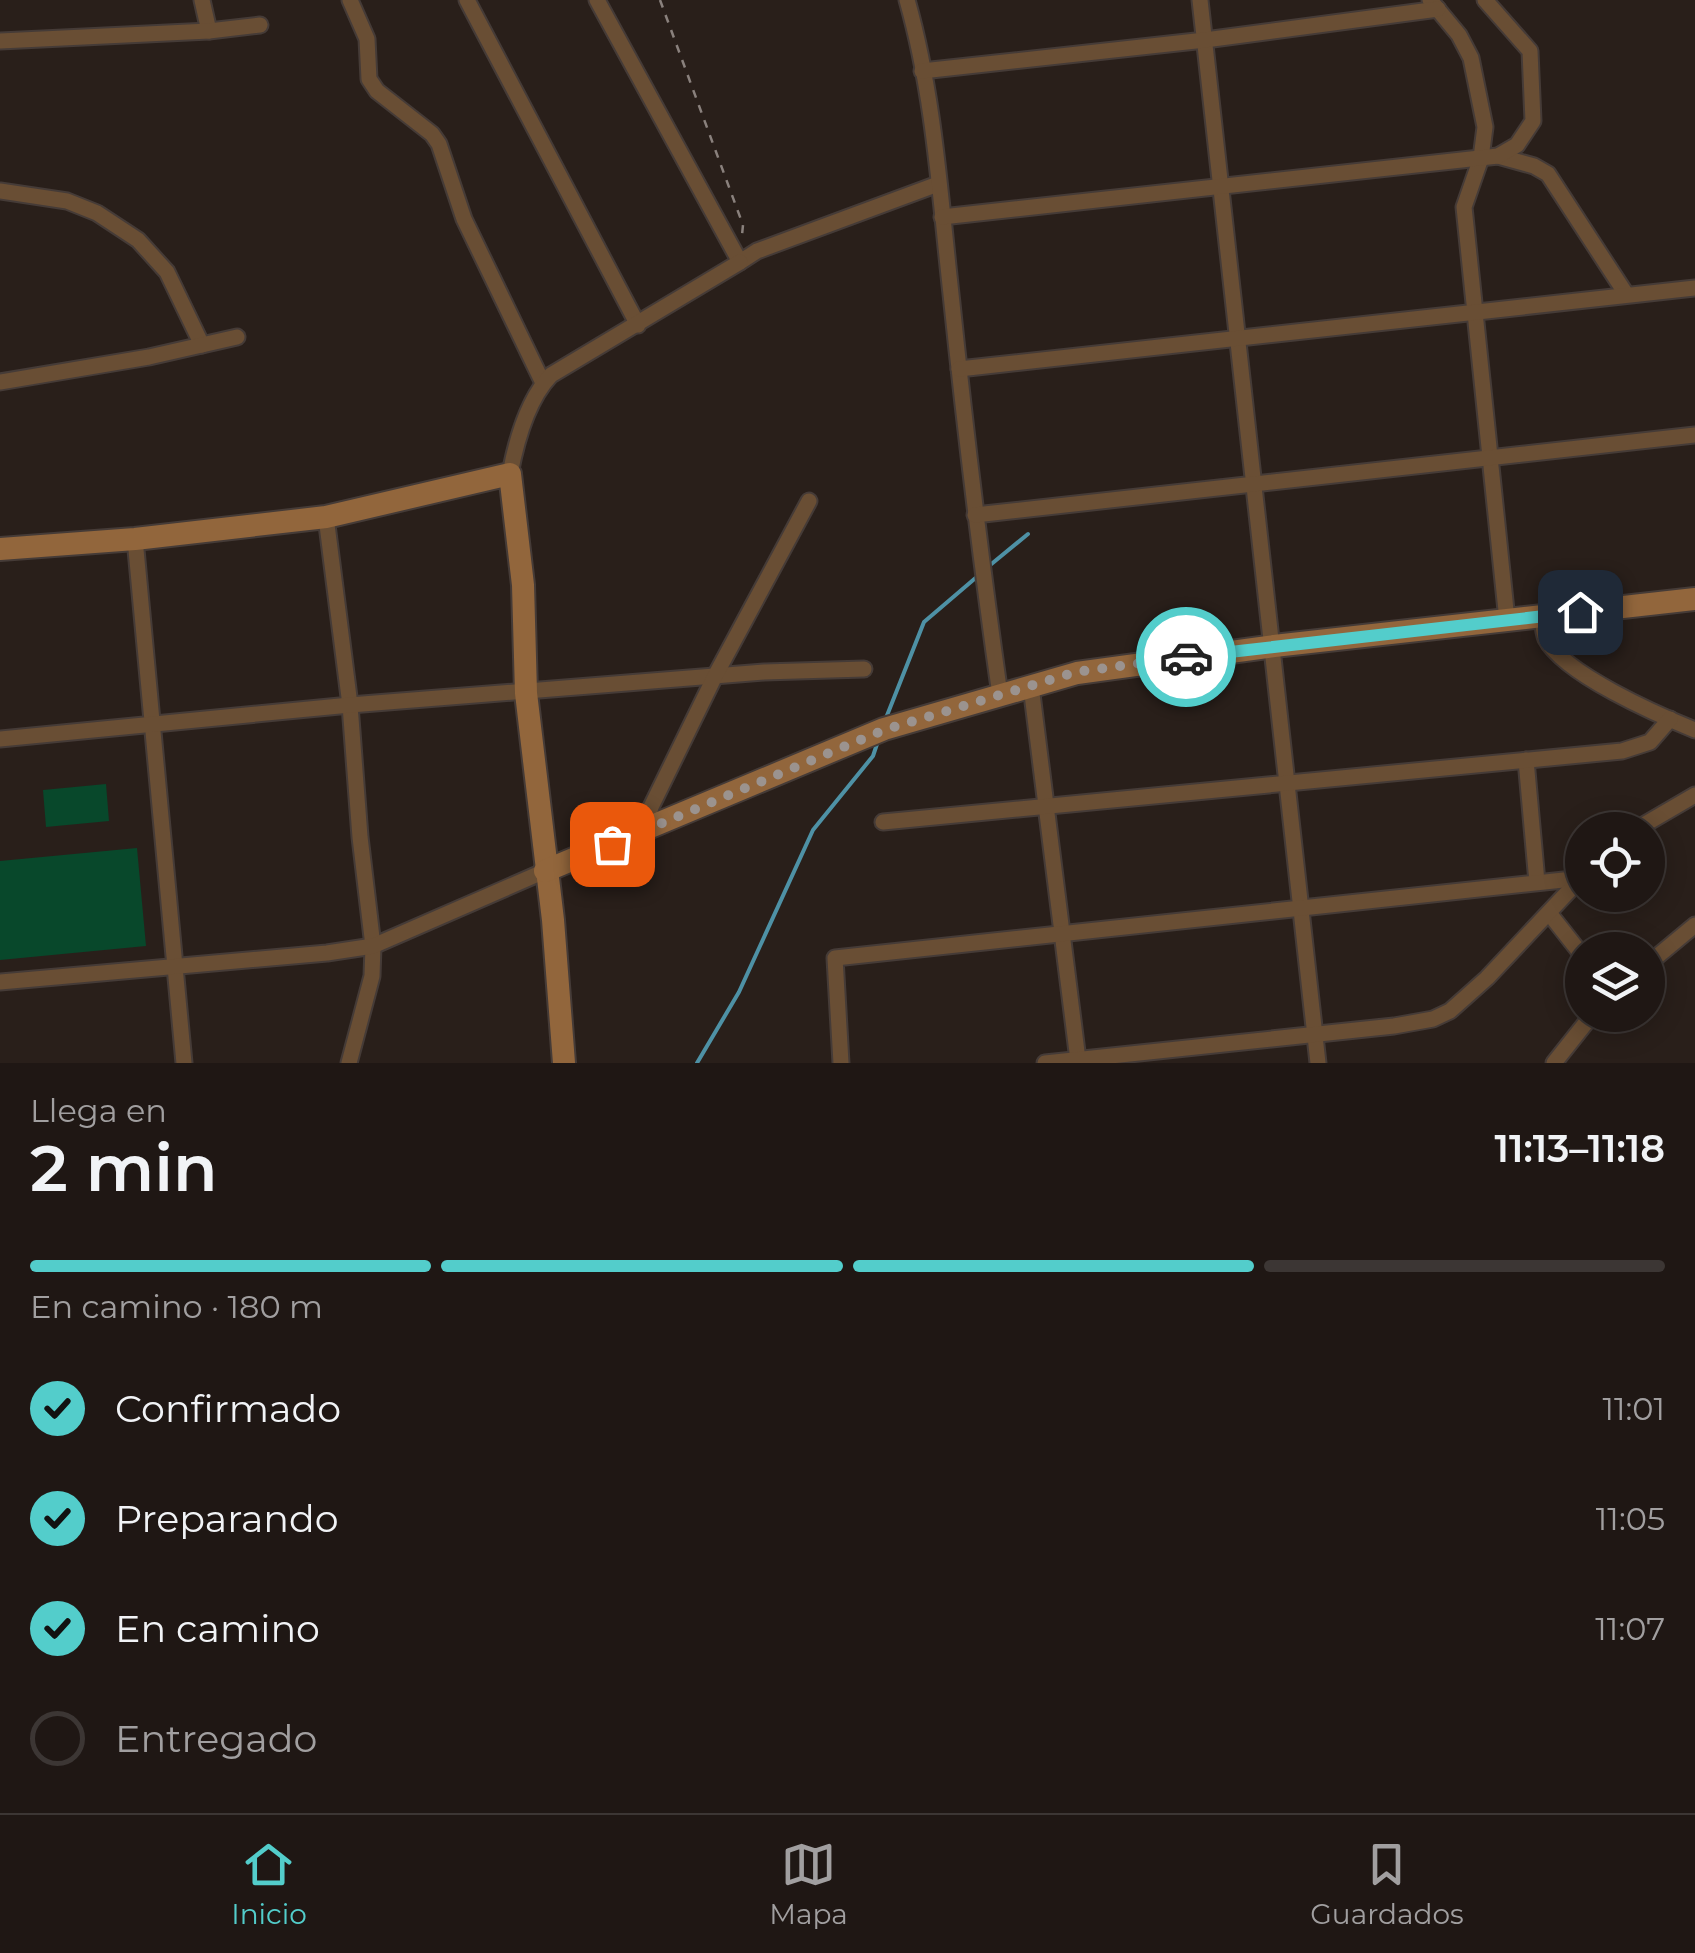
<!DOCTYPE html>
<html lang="es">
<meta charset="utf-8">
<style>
:root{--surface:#1f1714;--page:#2c2422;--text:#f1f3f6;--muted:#a19fa0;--line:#3c3634;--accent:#53cdcb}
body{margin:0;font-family:Montserrat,sans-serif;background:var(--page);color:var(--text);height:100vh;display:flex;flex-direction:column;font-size:38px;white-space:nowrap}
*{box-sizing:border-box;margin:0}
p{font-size:32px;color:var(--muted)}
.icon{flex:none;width:55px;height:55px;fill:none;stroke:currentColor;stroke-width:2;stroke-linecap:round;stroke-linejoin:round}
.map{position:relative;height:1063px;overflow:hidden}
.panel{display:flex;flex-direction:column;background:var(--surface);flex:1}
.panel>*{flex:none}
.fabs{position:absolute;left:1565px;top:812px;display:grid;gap:20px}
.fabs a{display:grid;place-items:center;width:100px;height:100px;border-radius:50%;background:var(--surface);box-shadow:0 5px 25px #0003,0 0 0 2px var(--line);font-size:50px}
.pin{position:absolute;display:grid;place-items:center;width:85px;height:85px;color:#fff;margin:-42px;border-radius:20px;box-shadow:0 5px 15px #0006}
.courier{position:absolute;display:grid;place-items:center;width:100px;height:100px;margin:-50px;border:8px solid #53cdcb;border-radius:50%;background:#fff;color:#222;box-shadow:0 2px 12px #0007}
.summary em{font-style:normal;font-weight:600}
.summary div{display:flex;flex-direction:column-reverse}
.summary{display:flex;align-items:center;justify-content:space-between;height:170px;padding:0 30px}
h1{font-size:65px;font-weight:600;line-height:75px}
.bar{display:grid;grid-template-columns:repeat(4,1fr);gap:15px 10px;align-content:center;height:120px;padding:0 30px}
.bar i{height:12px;border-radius:8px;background:var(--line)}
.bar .current{background:var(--accent)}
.bar p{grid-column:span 4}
ol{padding:0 30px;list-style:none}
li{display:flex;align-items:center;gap:30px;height:110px}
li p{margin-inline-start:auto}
li .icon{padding:10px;border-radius:50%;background:var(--accent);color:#111;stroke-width:4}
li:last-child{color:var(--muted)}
li i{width:55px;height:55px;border:5px solid var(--line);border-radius:50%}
.tab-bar{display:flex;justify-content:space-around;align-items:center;height:140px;border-top:2px solid var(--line);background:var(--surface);font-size:28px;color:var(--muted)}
.tab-bar a{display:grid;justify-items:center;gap:5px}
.tab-bar .current{color:var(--accent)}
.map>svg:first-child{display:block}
.green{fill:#08482b}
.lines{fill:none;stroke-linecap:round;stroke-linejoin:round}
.stream{stroke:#4e91a5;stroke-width:4}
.street-casing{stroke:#453b37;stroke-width:19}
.secondary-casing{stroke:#453b37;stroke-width:26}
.path{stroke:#8a817d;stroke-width:2.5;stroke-dasharray:8 8;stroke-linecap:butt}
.street{stroke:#694e34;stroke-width:15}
.secondary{stroke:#92663c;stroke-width:22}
.done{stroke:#9b938f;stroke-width:10;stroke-dasharray:0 18}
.route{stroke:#53cdcb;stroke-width:12}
</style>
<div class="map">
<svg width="1695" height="1063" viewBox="0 0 1695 1063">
<rect width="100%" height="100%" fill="#291f1a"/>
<g class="green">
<path d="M 106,784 L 109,821 L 46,827 L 43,790 Z"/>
<path d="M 137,848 L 146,946 L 0,960 L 0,861 Z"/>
</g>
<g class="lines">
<g class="stream">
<path d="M 989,566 L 1028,534"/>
<path d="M 886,718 L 924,622 L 979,575"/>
<path d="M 697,1063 L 739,992 L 813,830 L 873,756 L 878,741"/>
</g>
<defs>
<g id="street">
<path d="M 202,0 L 209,31"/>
<path d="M 350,0 L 367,39 L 369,79 L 377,91 L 432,134 L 439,144 L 464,219 L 543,383"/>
<path d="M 467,0 L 638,325"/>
<path d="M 597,0 L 740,262 L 757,251 L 938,184"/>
<path d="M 907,0 C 934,95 940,196 951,294 C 965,428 981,562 1000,695"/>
<path d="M 1200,0 L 1318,1063"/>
<path d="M 1430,0 L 1459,35 L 1471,58 L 1485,127 L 1481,158 L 1464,207 L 1507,620"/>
<path d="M 0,41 L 209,31 L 260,25"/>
<path d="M 922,71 L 1205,40 L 1438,9"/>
<path d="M 1498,156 L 1534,166 L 1548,174 L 1626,294"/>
<path d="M 0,191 L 67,201 L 97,213 L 138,240 L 167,272 L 202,345"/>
<path d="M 942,217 L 1498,156 L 1517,145 L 1533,121 L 1530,51 L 1485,0"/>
<path d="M 959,369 L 1695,288"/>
<path d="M 0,382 L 149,357 L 237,337"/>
<path d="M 510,474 C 516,442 528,399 551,375 L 740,262"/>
<path d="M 975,515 L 1695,435"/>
<path d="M 326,517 L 350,705 L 360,837 L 373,946 L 372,976 L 349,1063"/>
<path d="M 135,539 L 184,1063"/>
<path d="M 1542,616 C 1543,624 1543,632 1546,639 C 1564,674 1658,715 1695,730"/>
<path d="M 1031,686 L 1078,1060"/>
<path d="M 0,739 L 350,705 L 627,683 L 764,672 L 864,669"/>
<path d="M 1526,760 L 1537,882"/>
<path d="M 883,822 L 1622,751 L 1650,742 L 1670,719"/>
<path d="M 645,829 L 651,807 L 715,676 L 809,501"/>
<path d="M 1635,830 L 1695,795"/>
<path d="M 1549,913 L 1582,955"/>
<path d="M 1648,964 L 1695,925"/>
<path d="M 0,982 L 327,953 L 373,946 L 545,871"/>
<path d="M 841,1063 L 835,958 L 1582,878"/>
<path d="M 1045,1063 L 1394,1026 L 1433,1019 L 1450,1011 L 1487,978 L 1582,877"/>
<path d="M 1554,1063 L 1592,1015"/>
</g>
<g id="secondary">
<path d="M 0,549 L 135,539 L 326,517 L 510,474 L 523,585 L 526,693 L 553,920 L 564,1063"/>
<path d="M 545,871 L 884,729 L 1077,673 L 1274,646 L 1695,599"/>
</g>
</defs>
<use href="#street" class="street-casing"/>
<use href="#secondary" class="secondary-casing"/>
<path class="path" d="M 660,0 L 743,225 L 742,235"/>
<use href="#street" class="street"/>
<use href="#secondary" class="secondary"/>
</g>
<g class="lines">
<path class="done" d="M 612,844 L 884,730 L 1076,672 L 1186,657"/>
<path class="route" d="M 1186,657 L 1580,612"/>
</g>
</svg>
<div class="fabs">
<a><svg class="icon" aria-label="locate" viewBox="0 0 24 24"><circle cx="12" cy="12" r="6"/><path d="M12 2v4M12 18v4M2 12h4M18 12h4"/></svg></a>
<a><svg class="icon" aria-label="layers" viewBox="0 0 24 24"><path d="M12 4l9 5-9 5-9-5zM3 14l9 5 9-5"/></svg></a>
</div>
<div class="pin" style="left:612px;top:844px;background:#ea580c"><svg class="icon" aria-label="bag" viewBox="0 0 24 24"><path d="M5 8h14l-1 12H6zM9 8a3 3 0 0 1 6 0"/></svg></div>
<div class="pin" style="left:1580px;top:612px;background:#1f2937"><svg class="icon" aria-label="home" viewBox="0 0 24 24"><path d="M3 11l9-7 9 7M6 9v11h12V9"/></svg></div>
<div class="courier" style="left:1186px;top:657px"><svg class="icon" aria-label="car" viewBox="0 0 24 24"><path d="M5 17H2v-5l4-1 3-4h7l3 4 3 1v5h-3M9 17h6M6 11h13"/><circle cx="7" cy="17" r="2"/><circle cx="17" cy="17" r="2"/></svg></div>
</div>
<section class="panel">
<div class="summary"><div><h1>2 min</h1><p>Llega en</p></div><em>11:13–11:18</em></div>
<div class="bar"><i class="current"></i><i class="current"></i><i class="current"></i><i></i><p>En camino · 180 m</p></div>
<ol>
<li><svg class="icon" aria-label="check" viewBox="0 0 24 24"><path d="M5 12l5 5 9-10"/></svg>Confirmado<p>11:01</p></li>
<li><svg class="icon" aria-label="check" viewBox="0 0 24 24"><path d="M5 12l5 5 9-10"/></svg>Preparando<p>11:05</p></li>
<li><svg class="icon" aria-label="check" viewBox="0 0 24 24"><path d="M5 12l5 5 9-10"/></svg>En camino<p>11:07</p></li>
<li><i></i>Entregado</li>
</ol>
</section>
<nav class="tab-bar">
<a class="current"><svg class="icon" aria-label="home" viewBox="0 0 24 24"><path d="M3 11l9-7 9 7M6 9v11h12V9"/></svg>Inicio</a>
<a><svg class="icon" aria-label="map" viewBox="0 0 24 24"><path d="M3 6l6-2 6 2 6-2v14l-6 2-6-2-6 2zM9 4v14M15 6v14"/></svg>Mapa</a>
<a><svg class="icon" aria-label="saved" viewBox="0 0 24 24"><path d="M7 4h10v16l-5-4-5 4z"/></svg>Guardados</a>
</nav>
